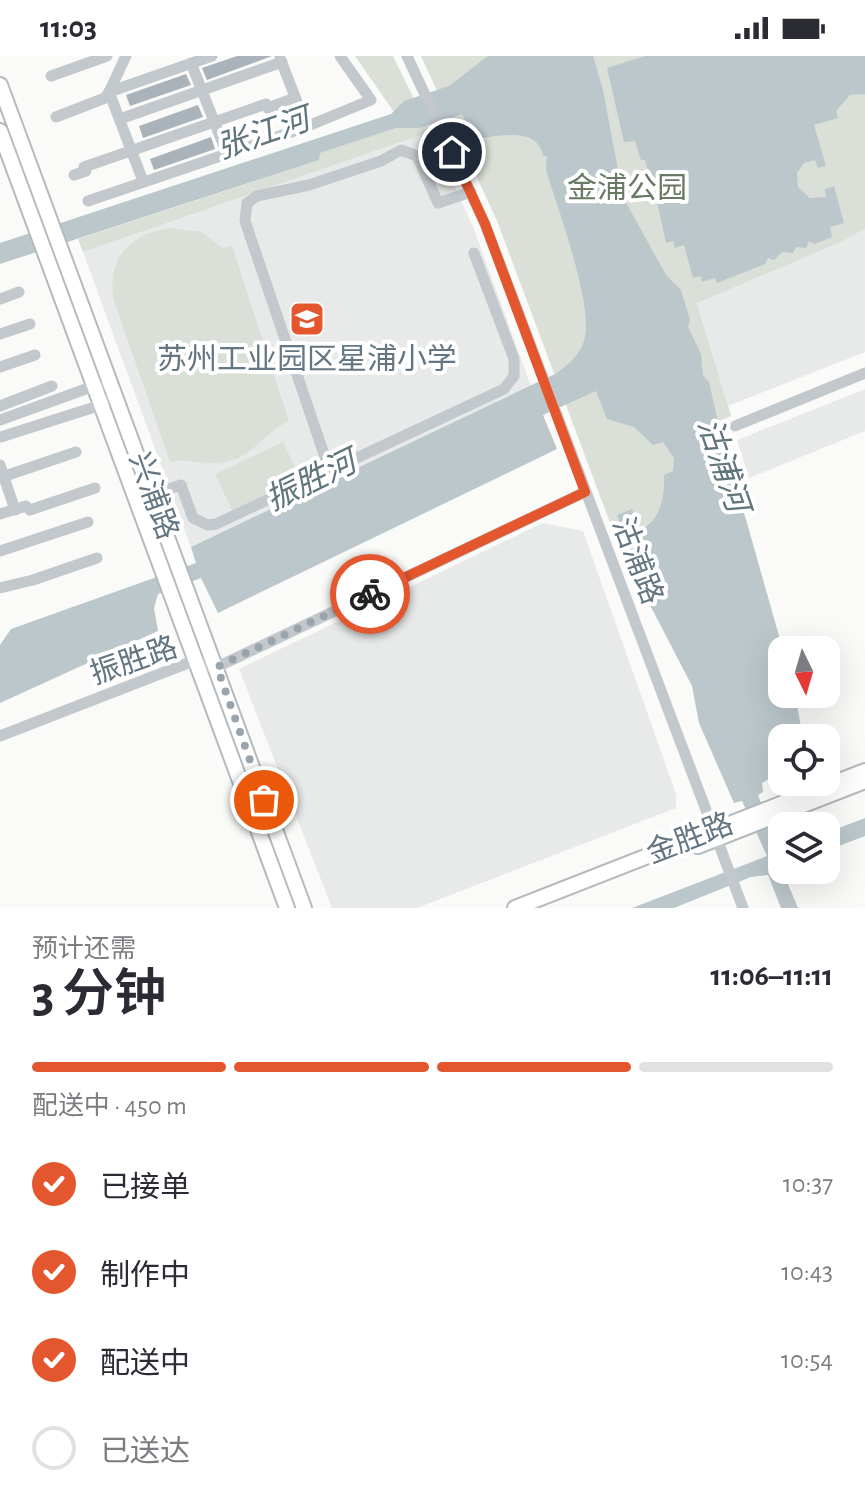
<!DOCTYPE html>
<html lang="zh">
<meta charset="utf-8">
<style>
:root{--surface:#fff;--page:#f2f2f3;--text:#2b2b33;--muted:#7c7c81;--line:#e1e1e2;--accent:#e4572e}
body{margin:0;font-family:"Alegreya Sans","Noto Sans SC",sans-serif;background:var(--page);color:var(--text);height:100vh;display:flex;flex-direction:column;font-size:30px;white-space:nowrap}
*{box-sizing:border-box;margin:0}
p{font-size:26px;color:var(--muted)}
.icon{flex:none;width:44px;height:44px;fill:none;stroke:currentColor;stroke-width:2;stroke-linecap:round;stroke-linejoin:round}
.map{position:relative;height:852px;overflow:hidden}
.panel{display:flex;flex-direction:column;background:var(--surface);flex:1}
.panel>*{flex:none}
.needle{width:52px;rotate:175deg}
.fabs{position:absolute;left:768px;top:580px;display:grid;gap:16px}
.fabs a{display:grid;place-items:center;width:72px;height:72px;border-radius:16px;background:var(--surface);box-shadow:0 8px 32px #0002;font-size:40px}
.pin{position:absolute;display:grid;place-items:center;width:68px;height:68px;color:#fff;margin:-34px;border:4px solid #fff;border-radius:50%;box-shadow:0 2px 8px #0007}
.courier{position:absolute;display:grid;place-items:center;width:80px;height:80px;margin:-40px;border:6px solid #e4572e;border-radius:50%;background:#fff;color:#222;box-shadow:0 2px 10px #0007}
.head em{font-style:normal;font-weight:600}
.head div{display:flex;flex-direction:column-reverse}
.head{display:flex;align-items:center;justify-content:space-between;height:136px;padding:0 32px}
h1{font-size:52px;font-weight:600;line-height:60px}
.bar{display:grid;grid-template-columns:repeat(4,1fr);gap:12px 8px;align-content:center;height:96px;padding:0 32px}
.bar i{height:10px;border-radius:6px;background:var(--line)}
.bar .current{background:var(--accent)}
.bar p{grid-column:span 4}
ol{padding:0 32px;list-style:none}
li{display:flex;align-items:center;gap:24px;height:88px}
li p{margin-inline-start:auto}
li .icon{padding:8px;border-radius:50%;background:var(--accent);color:#fff;stroke-width:4}
li:last-child{color:var(--muted)}
li i{width:44px;height:44px;border:4px solid var(--line);border-radius:50%}
.status{display:flex;justify-content:space-between;align-items:center;height:56px;padding:0 40px;background:var(--surface);direction:ltr}
.status svg{height:22px;fill:currentColor}
.map>svg:first-child{display:block}
.built{fill:#e8e9e9}
.green{fill:#dadfd7}
.water{fill:#bbc7cb}
.building{fill:#aab3b9}
.lines{fill:none;stroke-linecap:round;stroke-linejoin:round}
.major-casing{stroke:#b5babe;stroke-width:18}
.minor{stroke:#c3c8cc;stroke-width:11}
.major{stroke:#fff;stroke-width:14}
.done{stroke:#99a4ac;stroke-width:8;stroke-dasharray:0 14.4}
.route{stroke:#e4572e;stroke-width:10}
.labels{text-anchor:middle;dominant-baseline:central;stroke-width:8;stroke-linejoin:round;paint-order:stroke}
.park-label{font-size:30px;fill:#687a64;stroke:#fff}
.poi-label{font-size:30px;fill:#657683;stroke:#fff}
.street-label{font-size:30px;fill:#657683;stroke:#fff}
.water-label{font-size:32px;font-style:italic;fill:#60757c;stroke:#fff}
</style>
<div class="status"><b>11:03</b><svg viewBox="0 0 49 12"><path d="M0 12V9h3v3zM5 12V6h3v6zM10 12V3h3v9zM15 12V0h3v12zM26 1h20v11H26zM47 4h2v5h-2z"/></svg></div>
<div class="map">
<svg width="865" height="852" viewBox="0 0 865 852">
<rect width="100%" height="100%" fill="#fafaf8"/>
<g class="built">
<path d="M 430,76 L 474,173 L 531,330 L 191,491 L 83,196 Z"/>
<path d="M 865,173 L 865,296 L 728,350 L 697,246 L 841,186 Z"/>
<path d="M 865,333 L 865,375 L 749,422 L 737,384 Z"/>
<path d="M 543,467 L 583,475 L 676,738 L 676,752 L 417,852 L 332,852 L 239,613 Z"/>
</g>
<g class="green">
<path d="M 355,0 L 393,0 L 414,43 L 404,45 L 394,56 Z"/>
<path d="M 421,0 L 865,0 L 865,173 L 841,186 L 697,247 L 731,360 L 717,366 C 728,413 744,456 757,503 L 639,544 L 497,165 Z"/>
<path d="M 427,70 L 430,76 L 83,196 L 78,183 L 319,104 L 319,97 L 396,72 Z"/>
<path d="M 171,172 L 201,176 L 223,192 L 232,190 L 289,365 C 267,374 256,397 232,404 C 210,412 191,401 170,406 L 113,242 C 108,200 131,177 171,172 Z"/>
<path d="M 283,386 L 301,424 L 233,456 L 215,418 Z"/>
</g>
<g class="water">
<path d="M 488,0 L 593,0 L 603,34 L 621,130 L 626,140 L 623,141 L 666,219 L 681,234 L 690,264 L 688,271 L 701,298 L 703,320 L 709,326 L 732,429 L 739,439 L 783,594 L 782,638 L 795,638 L 803,682 L 782,682 L 782,715 L 762,727 L 763,736 L 758,739 L 774,780 L 771,786 L 775,796 L 782,794 L 782,814 L 798,852 L 781,852 L 768,819 L 751,821 L 674,852 L 632,852 L 767,800 L 742,745 L 734,747 L 699,667 L 692,630 L 650,549 L 617,459 L 632,453 L 640,474 C 661,465 665,439 664,419 L 673,415 L 674,402 L 663,386 L 653,389 L 634,371 L 607,363 L 596,335 L 543,359 L 557,393 L 218,557 L 201,522 L 158,538 L 154,552 L 158,575 L 0,647 L 0,589 L 11,573 L 196,507 L 191,491 L 555,318 C 567,310 579,300 584,285 C 595,252 557,150 546,114 L 547,100 L 543,100 C 538,70 499,80 475,83 L 462,58 L 420,72 L 396,72 L 320,97 L 319,104 L 0,208 L 0,187 L 391,58 L 404,45 L 449,30 Z"/>
<path d="M 645,0 L 865,0 L 865,38 L 850,39 L 836,55 L 838,62 L 814,69 L 826,110 L 818,112 L 815,104 L 804,107 L 797,117 L 798,131 L 810,142 L 826,141 L 825,133 L 834,130 L 844,167 L 830,171 L 832,181 L 815,188 L 809,185 L 806,192 L 796,191 L 793,197 L 782,196 L 774,204 L 768,202 L 765,208 L 717,227 L 715,222 L 702,226 L 701,220 L 693,222 L 684,189 L 675,192 L 673,185 L 666,187 L 652,122 L 650,122 L 645,104 L 641,104 L 635,85 L 624,86 L 607,12 Z"/>
<path d="M 865,762 L 865,780 L 826,795 L 826,777 Z"/>
</g>
<g class="building">
<path d="M 237,0 L 272,0 L 207,24 L 202,12 Z"/>
<path d="M 186,18 L 191,29 L 130,50 L 126,39 Z"/>
<path d="M 198,49 L 203,61 L 143,82 L 139,70 Z"/>
<path d="M 211,81 L 215,93 L 154,114 L 150,103 Z"/>
</g>
<g class="lines">
<defs>
<g id="major">
<path d="M 0,29 L 304,852"/>
<path d="M 0,75 L 287,852"/>
<path d="M 698,790 L 865,725"/>
<path d="M 515,852 L 865,715"/>
</g>
</defs>
<use href="#major" class="major-casing"/>
<g class="minor">
<path d="M 126,0 L 109,36 L 143,125"/>
<path d="M 407,0 L 485,168 L 743,852"/>
<path d="M 280,2 L 306,69"/>
<path d="M 191,7 L 227,98"/>
<path d="M 51,20 L 107,0"/>
<path d="M 56,61 L 105,42 L 109,36 L 212,0"/>
<path d="M 120,63 L 282,6"/>
<path d="M 74,119 L 86,115 L 84,111 L 266,48 L 268,52 L 295,42"/>
<path d="M 88,145 L 303,72 L 371,44 L 340,0"/>
<path d="M 0,243 L 19,236"/>
<path d="M 0,278 L 30,268"/>
<path d="M 0,311 L 35,299"/>
<path d="M 0,350 L 52,330"/>
<path d="M 0,364 L 94,330 L 101,331"/>
<path d="M 735,370 L 865,317"/>
<path d="M 1,381 L 101,349 L 105,344"/>
<path d="M 0,409 L 15,454"/>
<path d="M 329,413 L 245,165 L 247,147 L 257,140 L 309,129 L 381,105 L 401,94 L 417,100 L 438,147 L 471,136"/>
<path d="M 5,420 L 76,396"/>
<path d="M 153,438 L 181,429 L 193,462 L 208,469 L 216,468 L 504,333 L 514,320 L 514,303 L 474,197"/>
<path d="M 0,458 L 26,450 L 30,454 L 95,432"/>
<path d="M 0,495 L 88,466"/>
<path d="M 0,532 L 33,524 L 97,502"/>
<path d="M 0,680 L 188,607 L 217,611 L 585,436"/>
</g>
<use href="#major" class="major"/>
</g>
<g class="lines">
<path class="done" d="M 264,744 L 217,611 L 370,538"/>
<path class="route" d="M 370,538 L 585,436 L 485,168 L 452,96"/>
</g>
<defs>
<symbol id="school-square" viewBox="-11 -11 22 22"><rect x="-9" y="-9" width="18" height="18" rx="4" fill="#e4572e" stroke="#fff"/><path d="M0-5L7-2L0 1L-7-2ZM-4 1L0 2.5L4 1V4Q0 6-4 4Z" fill="#fff"/></symbol>
</defs>
<g fill-rule="evenodd">
<use href="#school-square" x="287" y="243" width="40" height="40"/>
</g>
<g class="labels">
<g class="park-label">
<text x="627" y="133">金浦公园</text>
</g>
<g class="poi-label">
<text x="307" y="304">苏州工业园区星浦小学</text>
</g>
<g class="street-label">
<text transform="translate(153 440) rotate(70)">兴浦路</text>
<text transform="translate(637 505) rotate(69)">沽浦路</text>
<text transform="translate(134 605) rotate(-19)">振胜路</text>
<text transform="translate(690 783) rotate(-21)">金胜路</text>
</g>
<g class="water-label">
<text transform="translate(263 78) rotate(-19)">张江河</text>
<text transform="translate(723 409) rotate(71)">沽浦河</text>
<text transform="translate(311 425) rotate(-26)">振胜河</text>
</g>
</g>
</svg>
<div class="fabs">
<a><svg class="needle" viewBox="-14 -14 28 28"><path d="M0-13l5 13h-10z" fill="#e53935"/><path d="M0 13l5-13h-10z" fill="#7c7c81"/></svg></a>
<a><svg class="icon" aria-label="locate" viewBox="0 0 24 24"><circle cx="12" cy="12" r="6"/><path d="M12 2v4M12 18v4M2 12h4M18 12h4"/></svg></a>
<a><svg class="icon" aria-label="layers" viewBox="0 0 24 24"><path d="M12 4l9 5-9 5-9-5zM3 14l9 5 9-5"/></svg></a>
</div>
<div class="pin" style="left:264px;top:744px;background:#ea580c"><svg class="icon" aria-label="bag" viewBox="0 0 24 24"><path d="M5 8h14l-1 12H6zM9 8a3 3 0 0 1 6 0"/></svg></div>
<div class="pin" style="left:452px;top:96px;background:#1f2937"><svg class="icon" aria-label="home" viewBox="0 0 24 24"><path d="M3 11l9-7 9 7M6 9v11h12V9"/></svg></div>
<div class="courier" style="left:370px;top:538px"><svg class="icon" aria-label="bike" viewBox="0 0 24 24"><circle cx="6" cy="16" r="4"/><circle cx="18" cy="16" r="4"/><path d="M6 16l4-8h5l3 8M10 8l3 8H6M13 5h3"/></svg></div>
</div>
<section class="panel">
<div class="head"><div><h1>3 分钟</h1><p>预计还需</p></div><em>11:06–11:11</em></div>
<div class="bar"><i class="current"></i><i class="current"></i><i class="current"></i><i></i><p>配送中 · 450 m</p></div>
<ol>
<li><svg class="icon" aria-label="check" viewBox="0 0 24 24"><path d="M5 12l5 5 9-10"/></svg>已接单<p>10:37</p></li>
<li><svg class="icon" aria-label="check" viewBox="0 0 24 24"><path d="M5 12l5 5 9-10"/></svg>制作中<p>10:43</p></li>
<li><svg class="icon" aria-label="check" viewBox="0 0 24 24"><path d="M5 12l5 5 9-10"/></svg>配送中<p>10:54</p></li>
<li><i></i>已送达</li>
</ol>
</section>
